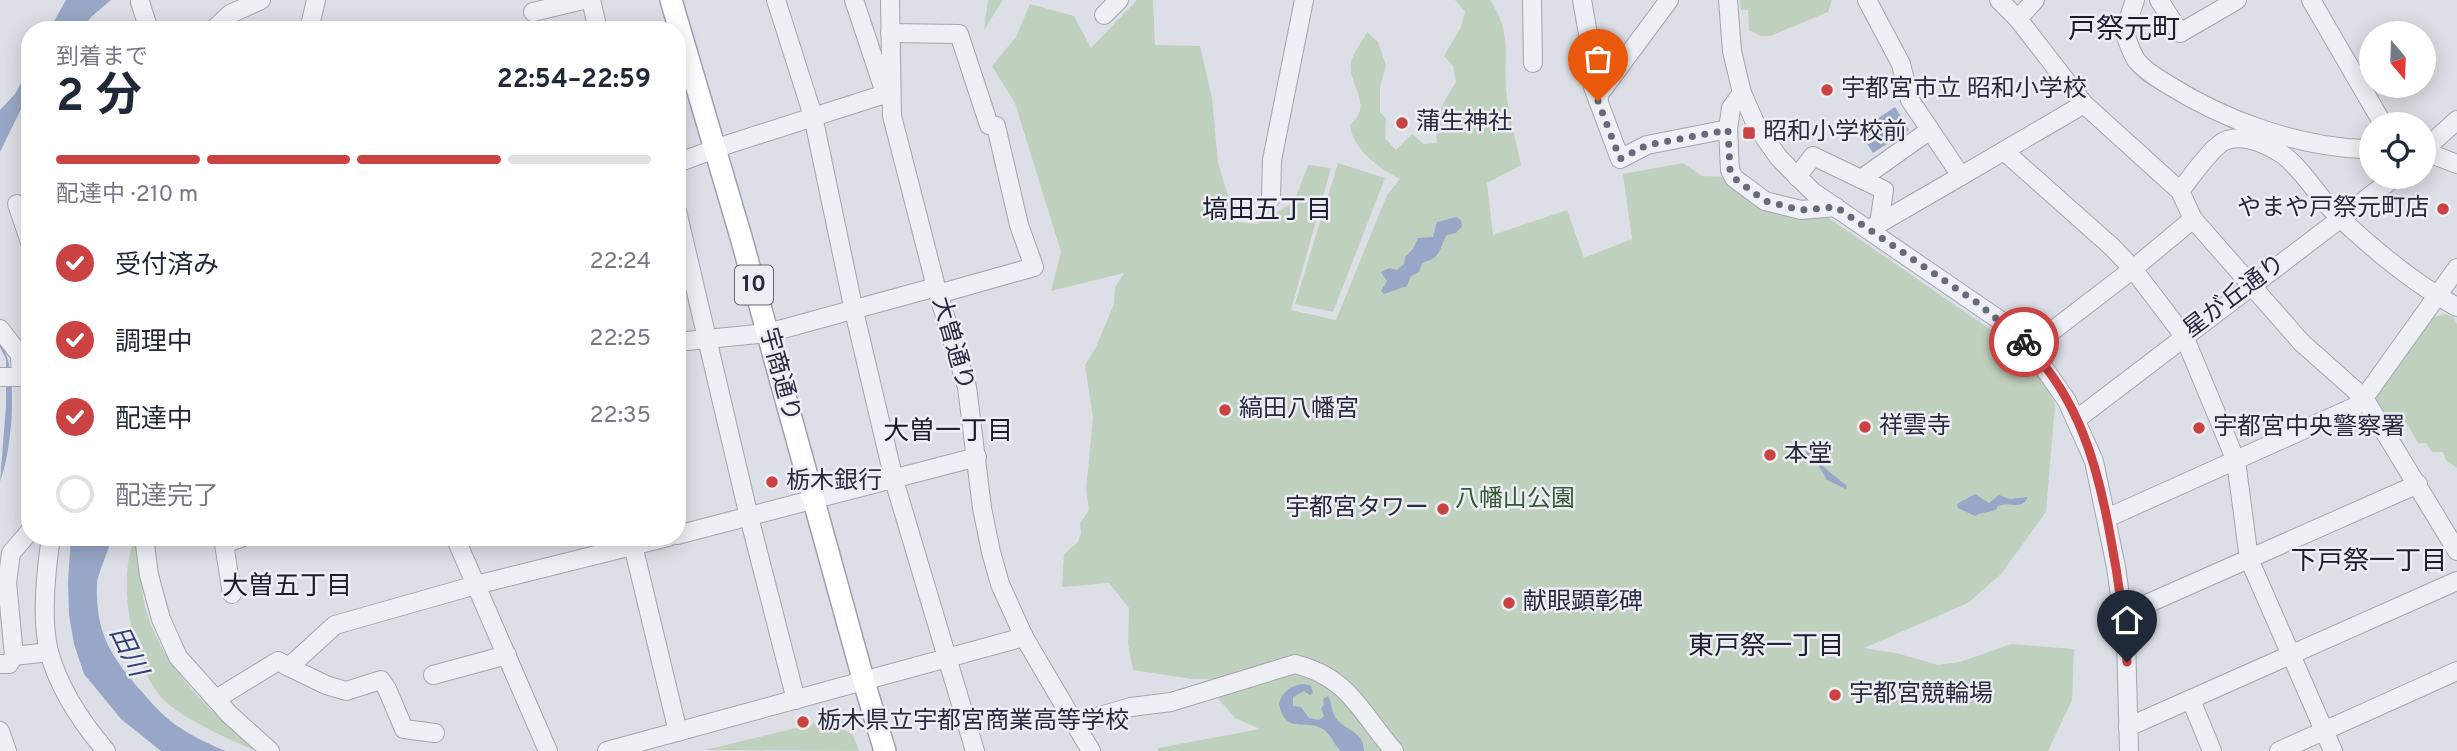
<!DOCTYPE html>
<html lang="ja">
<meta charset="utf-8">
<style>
:root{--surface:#fff;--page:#f6f6f7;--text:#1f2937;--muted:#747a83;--line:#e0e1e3;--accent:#cb4242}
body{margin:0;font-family:Overpass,"Noto Sans JP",sans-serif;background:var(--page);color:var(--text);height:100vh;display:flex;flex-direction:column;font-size:26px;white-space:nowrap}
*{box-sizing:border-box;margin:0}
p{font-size:23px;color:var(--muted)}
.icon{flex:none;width:38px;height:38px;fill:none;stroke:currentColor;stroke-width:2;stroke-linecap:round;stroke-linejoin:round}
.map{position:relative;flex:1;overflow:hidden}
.details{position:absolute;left:21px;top:21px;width:665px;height:525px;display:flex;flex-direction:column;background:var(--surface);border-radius:28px;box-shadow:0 4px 18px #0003}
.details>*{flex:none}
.needle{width:46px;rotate:161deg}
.tools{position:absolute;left:2359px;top:21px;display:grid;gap:14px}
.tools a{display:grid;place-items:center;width:77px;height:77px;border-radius:50%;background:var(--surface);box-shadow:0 4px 18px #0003;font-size:35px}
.pin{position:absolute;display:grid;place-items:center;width:60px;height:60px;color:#fff;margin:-72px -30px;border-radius:50% 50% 50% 0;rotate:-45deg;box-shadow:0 0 7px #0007}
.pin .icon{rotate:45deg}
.courier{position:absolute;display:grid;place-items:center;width:70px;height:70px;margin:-35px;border:5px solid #cb4242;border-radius:50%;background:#fff;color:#222;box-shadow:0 2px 9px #0007}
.head em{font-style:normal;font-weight:700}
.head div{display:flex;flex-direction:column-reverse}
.head{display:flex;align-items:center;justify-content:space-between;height:119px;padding:0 35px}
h1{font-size:46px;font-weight:700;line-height:52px}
.bar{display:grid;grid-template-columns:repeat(4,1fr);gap:10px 7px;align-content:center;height:84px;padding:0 35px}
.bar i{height:9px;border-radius:5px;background:var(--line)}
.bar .active{background:var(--accent)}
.bar p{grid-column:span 4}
ol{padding:0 35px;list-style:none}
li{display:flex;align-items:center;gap:21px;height:77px}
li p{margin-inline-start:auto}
li .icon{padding:7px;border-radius:50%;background:var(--accent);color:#fff;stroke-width:4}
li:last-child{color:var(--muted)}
li i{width:38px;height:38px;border:4px solid var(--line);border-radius:50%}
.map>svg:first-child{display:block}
.green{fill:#c0d0be}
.water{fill:#98a7c7}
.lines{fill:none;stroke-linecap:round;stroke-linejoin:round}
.minor-casing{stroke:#a3a5b0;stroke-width:20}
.major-casing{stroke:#9ca2b2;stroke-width:24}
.minor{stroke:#eff0f5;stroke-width:18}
.major{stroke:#fff;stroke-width:21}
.done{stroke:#676a78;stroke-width:7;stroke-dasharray:0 12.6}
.route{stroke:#cb4242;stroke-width:9}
.poi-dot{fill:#cb4242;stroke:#eceef4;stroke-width:2.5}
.labels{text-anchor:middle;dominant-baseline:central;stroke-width:5;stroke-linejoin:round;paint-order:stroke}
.shield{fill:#eceef4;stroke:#626674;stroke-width:2}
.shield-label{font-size:23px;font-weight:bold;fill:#272b3d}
.poi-label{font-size:24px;fill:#272b3d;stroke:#eceef4;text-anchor:start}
.street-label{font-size:24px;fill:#272b3d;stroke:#eceef4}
.park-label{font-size:24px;fill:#355834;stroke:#eceef4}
.neighbourhood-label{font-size:26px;fill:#191d2d;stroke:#eceef4}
.water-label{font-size:26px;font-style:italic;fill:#314470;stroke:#eceef4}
.quarter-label{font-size:28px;fill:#191d2d;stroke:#eceef4}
</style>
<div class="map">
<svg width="2457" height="751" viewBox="0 0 2457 751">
<rect width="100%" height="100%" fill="#dddfe6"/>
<g class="green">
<path d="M 988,0 L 1003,0 L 984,30 Z"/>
<path d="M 1137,0 L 1153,0 L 1155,45 L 1200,46 L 1212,98 L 1218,163 L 1236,222 L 1257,224 L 1294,202 L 1308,165 L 1331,168 L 1291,310 L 1336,320 L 1387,195 L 1400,179 C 1380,169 1352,149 1350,125 C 1375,104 1347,85 1351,62 C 1353,53 1363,40 1367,32 L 1378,42 L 1386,65 L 1380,87 L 1380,112 L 1386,118 L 1385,138 L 1396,150 L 1412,134 L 1424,144 L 1437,143 C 1434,116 1442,105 1456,82 L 1453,66 L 1444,56 L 1461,27 L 1465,12 L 1455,0 L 1490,0 C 1512,33 1504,53 1506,89 C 1508,114 1516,140 1521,165 L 1487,183 L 1493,235 L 1567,210 L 1584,258 L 1632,239 L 1623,174 L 1683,163 L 1702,176 L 1732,177 L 1764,205 L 1823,214 L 2007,341 L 2047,386 L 2055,405 L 2046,512 L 2001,574 L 1968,603 L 1864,648 L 1896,653 L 1938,665 L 1960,662 L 2011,644 L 2074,649 L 2072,700 L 2048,751 L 1158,751 L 1158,748 L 1260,729 L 1235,718 L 1215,695 L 1217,679 L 1192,679 L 1133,670 L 1128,644 L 1129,608 L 1109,583 L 1062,587 L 1064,554 L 1078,542 L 1081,533 L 1080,523 L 1089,510 L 1086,490 L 1093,418 L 1085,365 L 1096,347 L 1114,304 L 1115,288 L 1124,273 L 1051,291 L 1061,252 L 1015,103 L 992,66 L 1016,37 L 1030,4 L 1074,16 L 1091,48 Z"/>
<path d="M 1740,0 L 1832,0 L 1828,12 L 1770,36 L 1761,36 L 1749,30 L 1748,10 L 1741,10 Z"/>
<path d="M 1338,163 L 1385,178 L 1333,312 L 1295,304 Z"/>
<path d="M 2445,314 L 2454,318 L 2457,324 L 2457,468 L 2446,460 L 2443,452 L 2432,452 L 2426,443 L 2418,443 C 2409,428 2405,412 2385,415 L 2373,400 L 2414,341 L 2434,317 Z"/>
<path d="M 136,537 C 139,557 140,577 143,597 C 154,660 210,712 257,751 C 234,742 179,717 163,699 C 132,667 115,576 136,537 Z"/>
<path d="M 829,720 L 853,735 L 859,751 L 705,750 Z"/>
</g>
<g class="water">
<path d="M 66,0 L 111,0 L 91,17 L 81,30 L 49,30 Z"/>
<path d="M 30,67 L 30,109 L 21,109 L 0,152 L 0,110 L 15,94 Z"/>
<path d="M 1895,107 L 1909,130 L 1873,153 L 1859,131 Z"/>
<path d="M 1456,217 L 1461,220 L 1462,226 L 1456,233 L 1447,235 C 1438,249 1443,257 1422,263 L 1419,272 L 1411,276 L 1407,286 L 1384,294 L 1381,291 L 1387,281 L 1381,272 L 1390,268 L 1397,270 L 1404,264 L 1405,257 L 1413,249 L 1418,238 L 1433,237 L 1437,222 Z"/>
<path d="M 0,342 C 20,368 12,452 0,482 L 6,406 L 6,359 L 0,347 Z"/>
<path d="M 1809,448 C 1815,462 1835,476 1847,486 L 1846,489 L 1827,480 L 1818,465 L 1812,464 L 1806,454 Z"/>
<path d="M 1975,494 L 1989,503 L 1999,495 L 2010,499 L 2028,497 C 2021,510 2014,503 2002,505 C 1992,507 2002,508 1992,511 C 1986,513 1981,512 1975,516 L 1958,508 L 1957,504 Z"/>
<path d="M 71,537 L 112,537 C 109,550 98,573 97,583 C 95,633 111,657 143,693 C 155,707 166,719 182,729 C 195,738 210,744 225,751 L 161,751 L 121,719 L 84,674 L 74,644 L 69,615 L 68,581 Z"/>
<path d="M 1304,684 L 1311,686 L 1313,693 L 1310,695 L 1304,691 L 1293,697 L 1293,706 L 1301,707 L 1309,718 L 1319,720 L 1324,716 L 1321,708 L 1324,705 L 1323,699 L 1328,696 C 1332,703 1331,711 1336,718 C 1344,730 1364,731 1364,751 L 1341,751 C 1334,745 1331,734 1323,729 C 1305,718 1286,736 1279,704 C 1282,691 1292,685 1304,684 Z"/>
</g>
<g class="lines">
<defs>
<g id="minor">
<path d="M 591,0 L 598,30"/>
<path d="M 776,0 L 813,116 L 854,311 L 894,480 L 975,751"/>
<path d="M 854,0 L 886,96"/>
<path d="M 890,0 L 892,116 L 936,287 L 967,387 L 982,508 L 991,552 L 1000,584 L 1024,637 L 1091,751"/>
<path d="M 1532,0 L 1533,63"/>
<path d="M 1582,0 L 1591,51 L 1593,87 L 1620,159 L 1647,145 L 1728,129 L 1731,108 L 1742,93"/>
<path d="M 1728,0 L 1732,51 L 1742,93 L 1757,127 L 1779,158 L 1813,192 L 2001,321 L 2030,348 L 2067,401 L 2094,461 L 2116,567 L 2126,639 L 2129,751"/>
<path d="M 1867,0 L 1901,64 L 1910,100 L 1961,176 L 2084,104"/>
<path d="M 1999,0 L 2018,19 L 2084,104 L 2180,191 L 2193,219 L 2302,343 L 2364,398 L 2457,551"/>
<path d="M 2135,0 L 2124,32 C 2128,41 2131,53 2137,61 C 2145,71 2157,78 2167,84 C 2224,120 2295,146 2363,149 L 2371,143"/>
<path d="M 2159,0 L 2180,33 L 2237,0"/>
<path d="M 2311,0 L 2383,124"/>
<path d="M 140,2 L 149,30"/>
<path d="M 533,12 L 583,0"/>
<path d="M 1104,15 L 1119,0"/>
<path d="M 2018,19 L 2035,0"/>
<path d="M 213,30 L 230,14 L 261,0"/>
<path d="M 309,30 L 316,0"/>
<path d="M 890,33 L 959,34 L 989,125 L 996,126 L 1019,225 L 1034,267 L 938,294"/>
<path d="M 1598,101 L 1600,93 L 1669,0"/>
<path d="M 1728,129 L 1730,170 L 1734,178 L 1765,201 L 1801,210 L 1836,207"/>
<path d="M 2424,150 L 2457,120"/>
<path d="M 2004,151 L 2112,247 L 2133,269 L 2184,336 L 2236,461 L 2249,559 L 2333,751"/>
<path d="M 2424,155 L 2431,154 L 2457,164"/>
<path d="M 677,163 L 726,145 L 885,94"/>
<path d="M 1797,177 L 1813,156 L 1884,190 L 1879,224"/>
<path d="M 1861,179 L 1930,130"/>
<path d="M 2180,191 C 2190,179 2213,144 2227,140 C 2246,134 2266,144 2282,154 C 2304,170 2319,199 2339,217 C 2375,251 2413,283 2457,307"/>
<path d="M 1271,198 L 1272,160 L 1304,0"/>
<path d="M 17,204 L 30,242"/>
<path d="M 677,211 L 749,517 L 796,700"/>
<path d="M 1873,227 L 1961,176"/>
<path d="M 0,329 L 20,355 L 21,377"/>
<path d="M 677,342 L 768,333 L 936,287"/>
<path d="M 2030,348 L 2133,269 L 2193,219"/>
<path d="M 0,377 L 30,377"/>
<path d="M 2077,419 L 2395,177"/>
<path d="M 2107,518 L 2354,407 L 2364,398 L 2457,268"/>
<path d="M 677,535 L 977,457"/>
<path d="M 51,537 C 46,570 41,619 49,652 C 59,688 82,723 106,751"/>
<path d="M 144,537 L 149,575 L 161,619 L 178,657 L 229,714 L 270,751"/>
<path d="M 455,537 L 548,751"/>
<path d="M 631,537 L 678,732"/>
<path d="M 232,594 L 224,544 L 243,537"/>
<path d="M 2124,614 L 2418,484"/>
<path d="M 14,656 L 7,582 L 11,553 L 30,531"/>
<path d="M 0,664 L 9,664 L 14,656 L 49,652"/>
<path d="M 289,667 L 326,685 L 346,691 L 381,680 L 387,689 L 404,729 L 435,733"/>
<path d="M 433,675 L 507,655"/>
<path d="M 216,699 L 278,661 L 289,667 L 335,625 L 476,585 L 668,537"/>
<path d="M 2191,700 L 2212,751"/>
<path d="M 1076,723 L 1131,707 L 1171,702 L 1295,664 C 1349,677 1361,713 1394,751"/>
<path d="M 2128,727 L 2457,581"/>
<path d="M 0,731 L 7,751"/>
<path d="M 607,751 L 1024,637"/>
<path d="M 2279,751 L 2457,671"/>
</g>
<path id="major" d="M 671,0 L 741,237 L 864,682 L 885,751"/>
</defs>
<use href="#minor" class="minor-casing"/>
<use href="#major" class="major-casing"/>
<use href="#minor" class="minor"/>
<use href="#major" class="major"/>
</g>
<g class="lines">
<path class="done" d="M 1598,101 L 1620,159 L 1647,145 L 1728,130 L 1730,170 L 1734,178 L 1765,201 L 1801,210 L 1836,207 L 1979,304 L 2024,342"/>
<path class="route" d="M 2024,342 C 2079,398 2098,466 2111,540 C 2119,581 2124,621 2127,662"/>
</g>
<g class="poi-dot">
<circle cx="1827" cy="90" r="7"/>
<circle cx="1402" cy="123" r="7"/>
<rect x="1742" y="126" width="14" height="14" rx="3.5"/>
<circle cx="2443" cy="209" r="7"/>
<circle cx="1225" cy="410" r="7"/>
<circle cx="1865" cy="427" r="7"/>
<circle cx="2199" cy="428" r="7"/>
<circle cx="1770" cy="455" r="7"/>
<circle cx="772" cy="482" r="7"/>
<circle cx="1443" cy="509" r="7"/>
<circle cx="1509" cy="603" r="7"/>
<circle cx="1835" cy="695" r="7"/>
<circle cx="803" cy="722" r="7"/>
</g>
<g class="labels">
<rect class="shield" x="735" y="265.5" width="38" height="39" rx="5"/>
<g class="shield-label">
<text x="754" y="285">10</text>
</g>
<g class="poi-label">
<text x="1841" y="90">宇都宮市立 昭和小学校</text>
<text x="1416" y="123">蒲生神社</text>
<text x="1763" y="133">昭和小学校前</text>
<text x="2429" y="209" text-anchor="end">やまや戸祭元町店</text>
<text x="1239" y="410">縞田八幡宮</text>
<text x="1879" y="427">祥雲寺</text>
<text x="2213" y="428">宇都宮中央警察署</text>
<text x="1784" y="455">本堂</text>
<text x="786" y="482">栃木銀行</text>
<text x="1429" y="509" text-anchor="end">宇都宮タワー</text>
<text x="1523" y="603">献眼顕彰碑</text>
<text x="1849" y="695">宇都宮競輪場</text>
<text x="817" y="722">栃木県立宇都宮商業高等学校</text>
</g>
<g class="street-label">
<text transform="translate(2235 297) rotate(-37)">星が丘通り</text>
<text transform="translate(952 344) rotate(74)">大曽通り</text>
<text transform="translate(779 375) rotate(75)">宇商通り</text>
</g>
<g class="park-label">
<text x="1515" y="500">八幡山公園</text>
</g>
<g class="neighbourhood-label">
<text x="1267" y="211">塙田五丁目</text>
<text x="948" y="432">大曽一丁目</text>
<text x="2369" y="562">下戸祭一丁目</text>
<text x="287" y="587">大曽五丁目</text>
<text x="1766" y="647">東戸祭一丁目</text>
</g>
<g class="water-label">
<text transform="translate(127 652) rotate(64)">田川</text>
</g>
<g class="quarter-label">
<text x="2124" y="31">戸祭元町</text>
</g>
</g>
</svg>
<div class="tools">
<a><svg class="needle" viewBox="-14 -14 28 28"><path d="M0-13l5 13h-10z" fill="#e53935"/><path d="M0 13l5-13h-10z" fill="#747a83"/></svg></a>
<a><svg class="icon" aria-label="locate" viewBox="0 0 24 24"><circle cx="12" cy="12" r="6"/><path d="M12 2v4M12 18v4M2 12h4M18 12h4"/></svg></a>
</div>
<div class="pin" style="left:1598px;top:101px;background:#ea580c"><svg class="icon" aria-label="bag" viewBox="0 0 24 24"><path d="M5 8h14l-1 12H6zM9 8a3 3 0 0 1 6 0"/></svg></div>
<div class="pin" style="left:2127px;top:662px;background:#1f2937"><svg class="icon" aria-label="home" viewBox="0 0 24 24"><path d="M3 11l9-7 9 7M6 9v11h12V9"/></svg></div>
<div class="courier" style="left:2024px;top:342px"><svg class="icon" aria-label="bike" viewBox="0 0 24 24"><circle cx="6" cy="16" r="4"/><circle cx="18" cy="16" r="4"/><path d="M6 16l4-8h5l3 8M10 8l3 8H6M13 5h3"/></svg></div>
<section class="details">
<div class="head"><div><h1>2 分</h1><p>到着まで</p></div><em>22:54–22:59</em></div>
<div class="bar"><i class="active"></i><i class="active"></i><i class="active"></i><i></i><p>配達中 · 210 m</p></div>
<ol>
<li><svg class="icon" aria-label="check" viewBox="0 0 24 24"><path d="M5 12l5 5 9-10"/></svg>受付済み<p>22:24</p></li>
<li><svg class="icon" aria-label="check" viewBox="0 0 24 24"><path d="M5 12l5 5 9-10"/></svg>調理中<p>22:25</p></li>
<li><svg class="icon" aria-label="check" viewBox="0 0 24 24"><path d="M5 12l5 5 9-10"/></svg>配達中<p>22:35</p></li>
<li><i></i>配達完了</li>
</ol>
</section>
</div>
